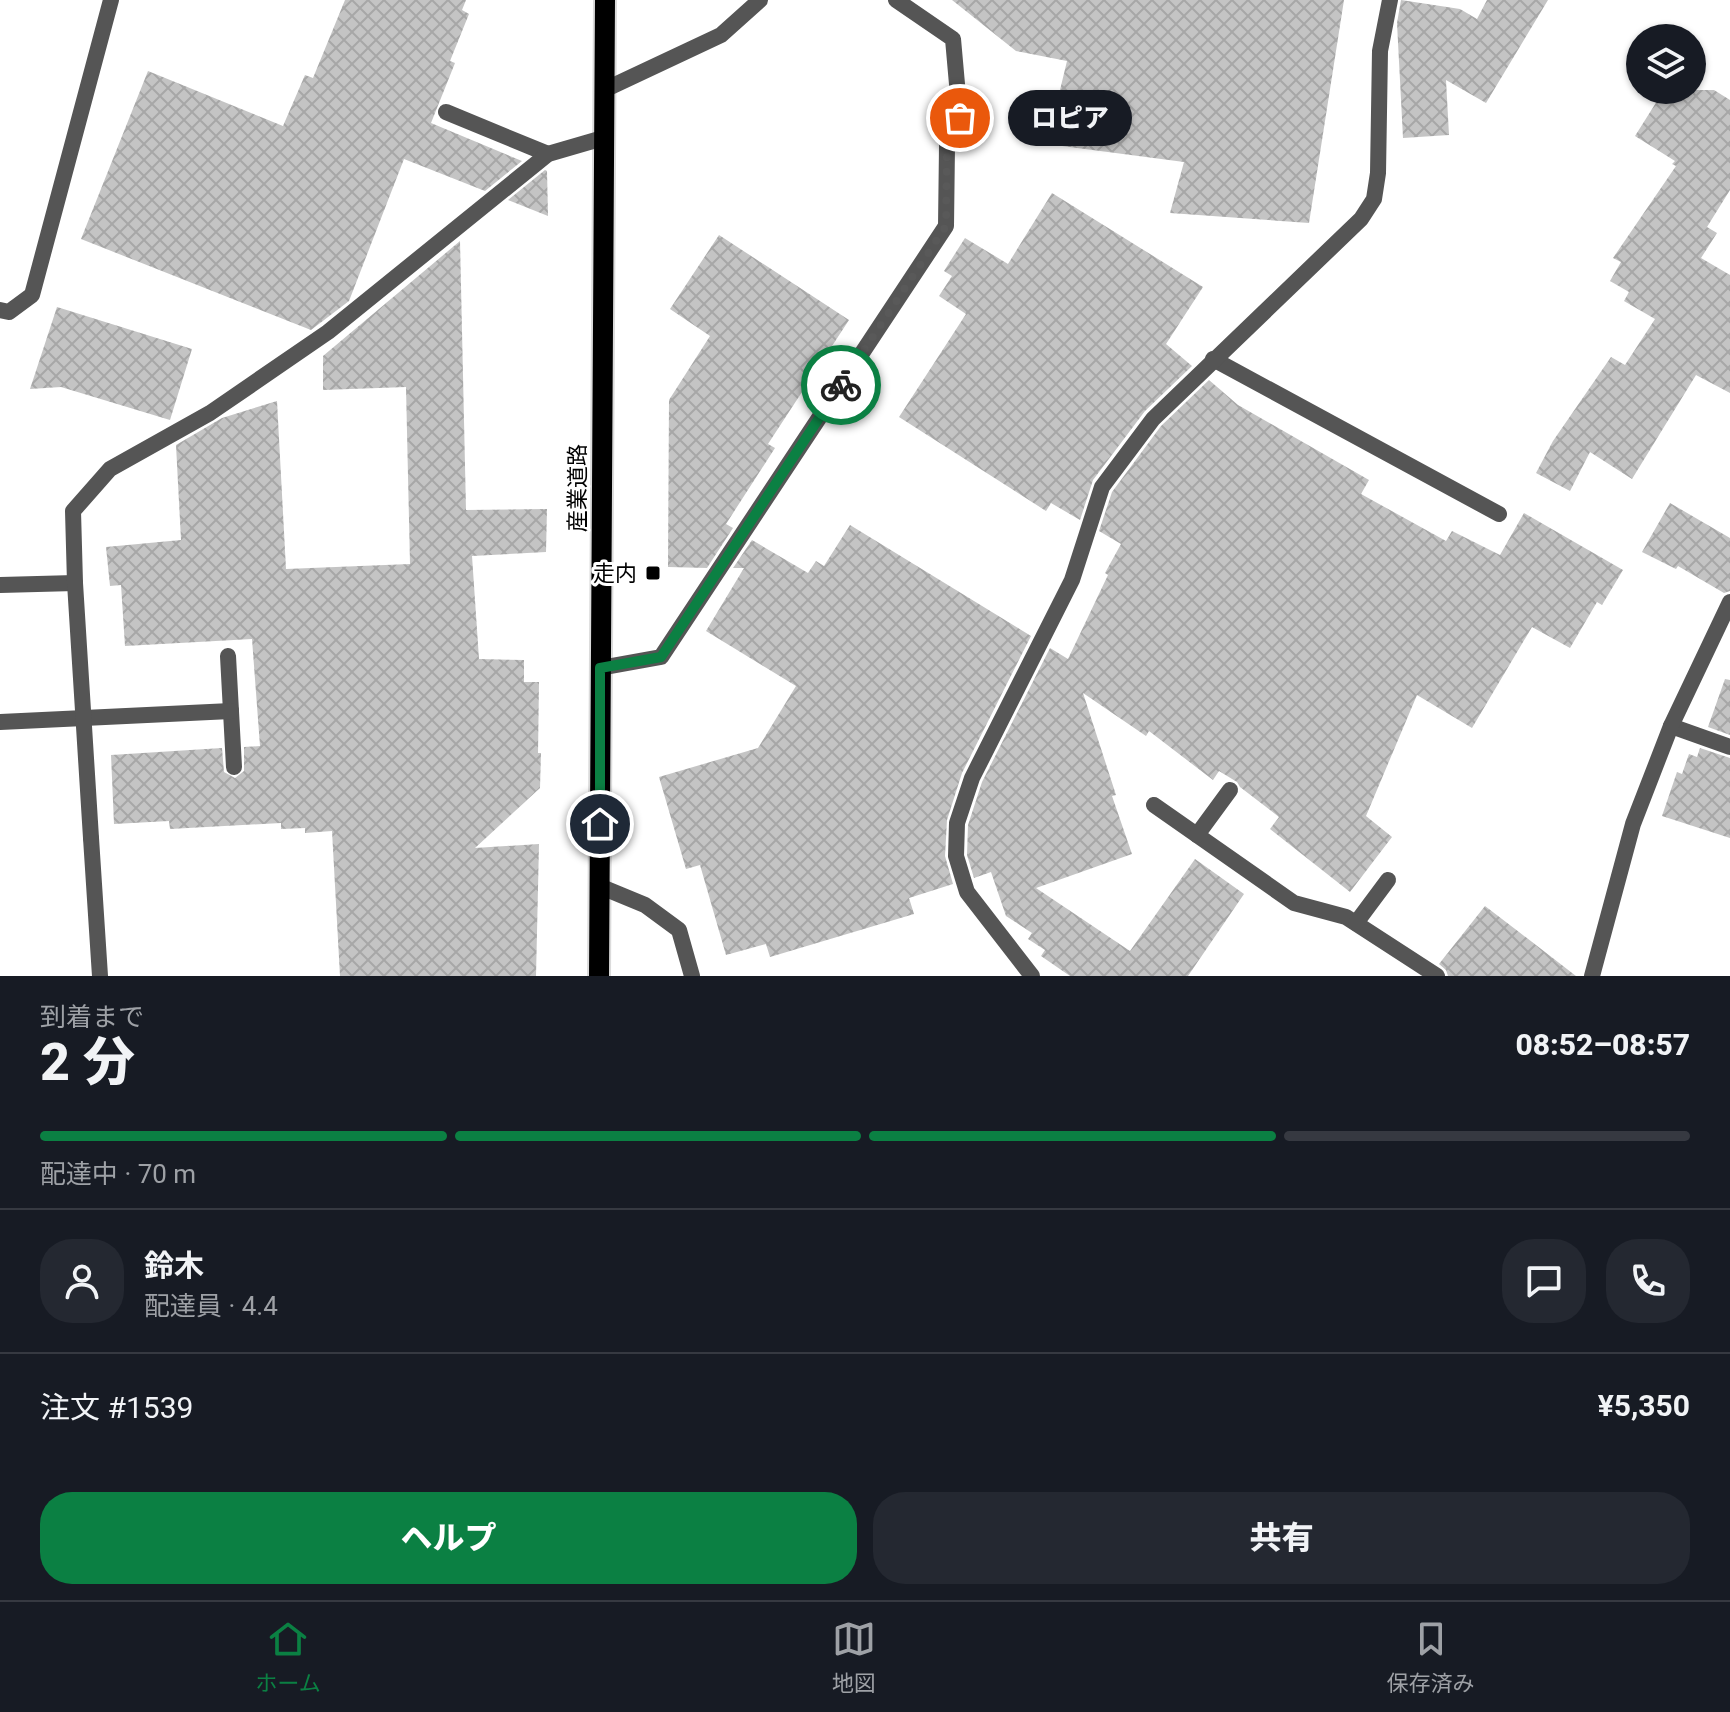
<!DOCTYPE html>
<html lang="ja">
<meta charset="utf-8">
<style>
:root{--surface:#171b24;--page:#242831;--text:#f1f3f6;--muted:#9ea1a6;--line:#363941;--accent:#0b8043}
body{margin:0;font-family:Roboto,"Noto Sans JP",sans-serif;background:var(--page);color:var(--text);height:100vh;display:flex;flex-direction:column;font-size:30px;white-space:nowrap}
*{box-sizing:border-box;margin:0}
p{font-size:26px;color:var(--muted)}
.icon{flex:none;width:44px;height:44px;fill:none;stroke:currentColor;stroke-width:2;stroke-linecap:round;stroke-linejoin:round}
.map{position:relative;height:976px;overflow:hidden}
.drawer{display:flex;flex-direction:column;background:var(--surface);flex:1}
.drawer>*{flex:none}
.tools{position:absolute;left:1626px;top:24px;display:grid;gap:16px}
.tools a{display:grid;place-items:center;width:80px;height:80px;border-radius:50%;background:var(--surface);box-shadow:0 2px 6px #0004;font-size:40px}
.pin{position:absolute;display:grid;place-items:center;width:68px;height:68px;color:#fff;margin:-34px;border:4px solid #fff;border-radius:50%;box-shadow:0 2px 8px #0007}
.courier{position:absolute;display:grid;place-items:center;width:80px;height:80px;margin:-40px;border:6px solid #0b8043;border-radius:50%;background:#fff;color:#222;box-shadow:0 2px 10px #0007}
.bubble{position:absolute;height:56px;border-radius:28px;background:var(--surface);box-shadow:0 2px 6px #0004;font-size:26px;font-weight:800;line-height:56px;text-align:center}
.summary em{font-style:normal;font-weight:800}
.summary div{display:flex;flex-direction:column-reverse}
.summary{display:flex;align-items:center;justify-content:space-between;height:136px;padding:0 40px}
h1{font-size:52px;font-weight:800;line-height:60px}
.bar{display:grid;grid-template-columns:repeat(4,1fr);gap:12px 8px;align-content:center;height:96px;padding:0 40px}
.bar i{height:10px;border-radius:6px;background:var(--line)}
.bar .current{background:var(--accent)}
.bar p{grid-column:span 4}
.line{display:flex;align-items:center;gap:20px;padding:0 40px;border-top:2px solid var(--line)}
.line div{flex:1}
.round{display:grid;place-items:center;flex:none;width:84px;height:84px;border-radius:32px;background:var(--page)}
.action{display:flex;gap:16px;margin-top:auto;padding:16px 40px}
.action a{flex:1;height:92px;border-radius:32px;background:var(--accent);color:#fff;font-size:32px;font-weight:800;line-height:92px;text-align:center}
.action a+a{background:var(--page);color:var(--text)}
.menu{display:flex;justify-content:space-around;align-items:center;height:112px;border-top:2px solid var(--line);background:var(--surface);font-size:22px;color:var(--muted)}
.menu a{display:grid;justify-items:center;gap:4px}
.menu .current{color:var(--accent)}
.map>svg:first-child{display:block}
.building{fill:url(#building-cross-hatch)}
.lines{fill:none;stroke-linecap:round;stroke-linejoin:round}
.primary-casing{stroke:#dbdbdb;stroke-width:24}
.lane{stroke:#555;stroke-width:16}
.street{stroke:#555;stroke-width:16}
.primary{stroke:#000;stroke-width:20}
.done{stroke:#595959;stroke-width:8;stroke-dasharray:0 14.4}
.route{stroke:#0b8043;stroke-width:10}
.poi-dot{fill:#000;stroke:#fff;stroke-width:3}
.labels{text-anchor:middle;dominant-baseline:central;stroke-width:6;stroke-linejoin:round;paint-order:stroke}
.street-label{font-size:22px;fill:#000;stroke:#fff}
.poi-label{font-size:22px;fill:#000;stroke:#fff;text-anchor:end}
</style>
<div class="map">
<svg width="1730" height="976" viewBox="0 0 1730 976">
<defs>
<pattern id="building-cross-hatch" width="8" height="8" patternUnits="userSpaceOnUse" patternTransform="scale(2)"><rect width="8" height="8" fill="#c4c4c4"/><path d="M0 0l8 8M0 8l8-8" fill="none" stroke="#a7a7a7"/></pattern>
</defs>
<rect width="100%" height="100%" fill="#fff"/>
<g class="building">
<path d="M 345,0 L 466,0 L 462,10 L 469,14 L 450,61 L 455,63 L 431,123 L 522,161 L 485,191 L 404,159 L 349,301 L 311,330 L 81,239 L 148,71 L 283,126 L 305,75 L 313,78 Z"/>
<path d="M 952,0 L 1344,0 L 1309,223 L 1170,213 L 1184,162 L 1047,144 L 1067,61 L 1016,51 Z"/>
<path d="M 1401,0 L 1460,9 L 1477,19 L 1487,0 L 1548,0 L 1486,103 L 1446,80 L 1449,135 L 1403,138 L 1397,23 Z"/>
<path d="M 1664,90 L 1714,90 L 1730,100 L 1730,190 L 1707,227 L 1717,233 L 1701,258 L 1730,275 L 1730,393 L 1696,375 L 1632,479 L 1590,452 L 1570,491 L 1536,473 L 1553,441 L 1611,357 L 1625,365 L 1655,319 L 1624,301 L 1629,292 L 1610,281 L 1621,262 L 1613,258 L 1676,166 L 1672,164 L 1675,161 L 1635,136 Z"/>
<path d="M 545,170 L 547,171 L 548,216 L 508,200 Z"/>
<path d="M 1052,193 L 1203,287 L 1166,344 L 1192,366 L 1145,411 L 1093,480 L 1080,520 L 1051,503 L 1046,511 L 899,417 L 966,314 L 939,296 L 952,276 L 944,271 L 965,238 L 1008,264 Z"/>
<path d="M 719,235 L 849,320 L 768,444 L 775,448 L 726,524 L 733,528 L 707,568 L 668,567 L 669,400 L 710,336 L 670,309 Z"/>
<path d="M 460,241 L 466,510 L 547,509 L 546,552 L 472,556 L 479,659 L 524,660 L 524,682 L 539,682 L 538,753 L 541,753 L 540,788 L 475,848 L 539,844 L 536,976 L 340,976 L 332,831 L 305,833 L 305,828 L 281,829 L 281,823 L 170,829 L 169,821 L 114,824 L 111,755 L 222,748 L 224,772 L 235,778 L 244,771 L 244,747 L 260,746 L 252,639 L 125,646 L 121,585 L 110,586 L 106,547 L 181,540 L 176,445 L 222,418 L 277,401 L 286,569 L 410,564 L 406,387 L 323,390 L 323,356 Z"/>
<path d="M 57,307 L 192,349 L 170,420 L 61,387 L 30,389 Z"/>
<path d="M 1209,380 L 1238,405 L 1369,480 L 1361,494 L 1446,541 L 1452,531 L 1500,555 L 1524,513 L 1623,570 L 1602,605 L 1597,602 L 1570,648 L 1532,627 L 1472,728 L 1417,695 L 1366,816 L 1392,837 L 1350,892 L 1270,829 L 1279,817 L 1240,787 L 1237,782 L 1219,771 L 1213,780 L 1149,731 L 1146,736 L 1083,693 L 1116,795 L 1112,796 L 1132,854 L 1036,888 L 1130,951 L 1195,859 L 1244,894 L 1188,976 L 1070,976 L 1041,956 L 1045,950 L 1028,939 L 1032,933 L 1006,916 L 991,872 L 974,878 L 967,855 L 968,825 L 982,782 L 1050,648 L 1068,659 L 1108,575 L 1105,573 L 1121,544 L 1099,531 L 1112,492 L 1161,426 Z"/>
<path d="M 1670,503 L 1730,538 L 1730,591 L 1724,593 L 1678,566 L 1676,569 L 1642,552 Z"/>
<path d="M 850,525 L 1031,636 L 962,773 L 947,820 L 945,856 L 953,884 L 909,898 L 914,914 L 770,957 L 766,944 L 726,955 L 700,865 L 686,869 L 659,777 L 758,748 L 796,686 L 706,631 L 744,568 L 733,568 L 752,540 L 808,573 L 816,561 L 824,566 Z"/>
<path d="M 1725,679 L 1730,680 L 1730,735 L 1708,727 Z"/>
<path d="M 1700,748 L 1730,758 L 1730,838 L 1662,816 L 1677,772 L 1682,774 L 1689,754 L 1697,757 Z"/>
<path d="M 1485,906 L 1519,932 L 1576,976 L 1448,976 L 1446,970 L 1439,964 Z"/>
</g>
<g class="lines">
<defs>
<path id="primary" d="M 599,976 L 605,0"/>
</defs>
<use href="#primary" class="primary-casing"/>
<path class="lane" d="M 91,838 L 100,976"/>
<g class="street">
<path d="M 604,90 L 721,35 L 760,0"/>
<path d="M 446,112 L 548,154"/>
<path d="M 0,310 L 9,312 L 32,295 L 111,0"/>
<path d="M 1213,359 L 1499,514"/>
<path d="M 0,585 L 75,583"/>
<path d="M 228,656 L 234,767"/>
<path d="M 600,668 L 661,657 L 946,226 L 947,146 L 960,118 L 953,39 L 896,0"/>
<path d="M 0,722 L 231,711"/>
<path d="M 1671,726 L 1730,747"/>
<path d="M 1154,805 L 1294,903 L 1346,917 L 1437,976"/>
<path d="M 1197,835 L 1230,790"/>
<path d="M 91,838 L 75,583 L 73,511 L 110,469 L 210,413 L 328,332 L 548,154 L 603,138"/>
<path d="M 599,886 L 645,905 L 679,930 L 692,976"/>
<path d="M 1356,923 L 1388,880"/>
<path d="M 1032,976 L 967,892 L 956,856 L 957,823 L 972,778 L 1072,580 L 1102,487 L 1153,419 L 1361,219 L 1374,199 L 1378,173 L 1380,51 L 1390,0"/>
<path d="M 1592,976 L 1633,824 L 1671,726 L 1730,602"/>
</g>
<use href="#primary" class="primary"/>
</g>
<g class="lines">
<path class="done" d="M 841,385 L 946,226 L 947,146 L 960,118"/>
<path class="route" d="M 600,824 L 600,668 L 661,657 L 841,385"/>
</g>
<rect class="poi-dot" x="645" y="565" width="16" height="16" rx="4"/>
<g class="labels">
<g class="street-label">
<text transform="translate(577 488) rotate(-90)">産業道路</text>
</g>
<g class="poi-label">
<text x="637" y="573">走内</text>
</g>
</g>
</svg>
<div class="tools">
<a><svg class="icon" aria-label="layers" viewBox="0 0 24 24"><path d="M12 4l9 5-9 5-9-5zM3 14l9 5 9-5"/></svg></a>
</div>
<div class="pin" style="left:960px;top:118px;background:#ea580c"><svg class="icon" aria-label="bag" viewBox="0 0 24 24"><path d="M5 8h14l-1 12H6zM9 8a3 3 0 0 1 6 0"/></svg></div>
<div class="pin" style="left:600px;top:824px;background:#1f2937"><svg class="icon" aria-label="home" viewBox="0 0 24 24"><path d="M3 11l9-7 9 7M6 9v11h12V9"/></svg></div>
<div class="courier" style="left:841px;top:385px"><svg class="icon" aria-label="bike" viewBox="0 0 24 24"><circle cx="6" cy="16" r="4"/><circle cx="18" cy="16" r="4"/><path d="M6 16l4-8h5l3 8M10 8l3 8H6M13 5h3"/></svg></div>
<div class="bubble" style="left:1008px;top:90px;width:124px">ロピア</div>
</div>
<section class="drawer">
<div class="summary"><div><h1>2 分</h1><p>到着まで</p></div><em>08:52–08:57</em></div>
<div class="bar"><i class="current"></i><i class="current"></i><i class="current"></i><i></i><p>配達中 · 70 m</p></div>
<div class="line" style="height:144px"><a class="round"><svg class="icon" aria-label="person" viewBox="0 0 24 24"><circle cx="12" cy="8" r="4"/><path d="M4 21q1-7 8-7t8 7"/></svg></a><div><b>鈴木</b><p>配達員 · 4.4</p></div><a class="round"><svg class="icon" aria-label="chat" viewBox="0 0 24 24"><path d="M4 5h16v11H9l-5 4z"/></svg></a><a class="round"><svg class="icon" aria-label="phone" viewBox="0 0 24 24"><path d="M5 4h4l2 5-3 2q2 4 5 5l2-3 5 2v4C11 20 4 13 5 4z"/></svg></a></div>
<div class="line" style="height:104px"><div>注文 #1539</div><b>¥5,350</b></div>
<div class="action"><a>ヘルプ</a><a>共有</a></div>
</section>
<nav class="menu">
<a class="current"><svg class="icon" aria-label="home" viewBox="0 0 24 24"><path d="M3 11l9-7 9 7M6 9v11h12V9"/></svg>ホーム</a>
<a><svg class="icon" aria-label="map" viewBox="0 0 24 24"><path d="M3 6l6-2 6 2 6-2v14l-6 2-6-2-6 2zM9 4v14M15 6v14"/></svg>地図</a>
<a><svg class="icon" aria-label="saved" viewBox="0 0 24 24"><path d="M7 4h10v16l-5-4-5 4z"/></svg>保存済み</a>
</nav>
